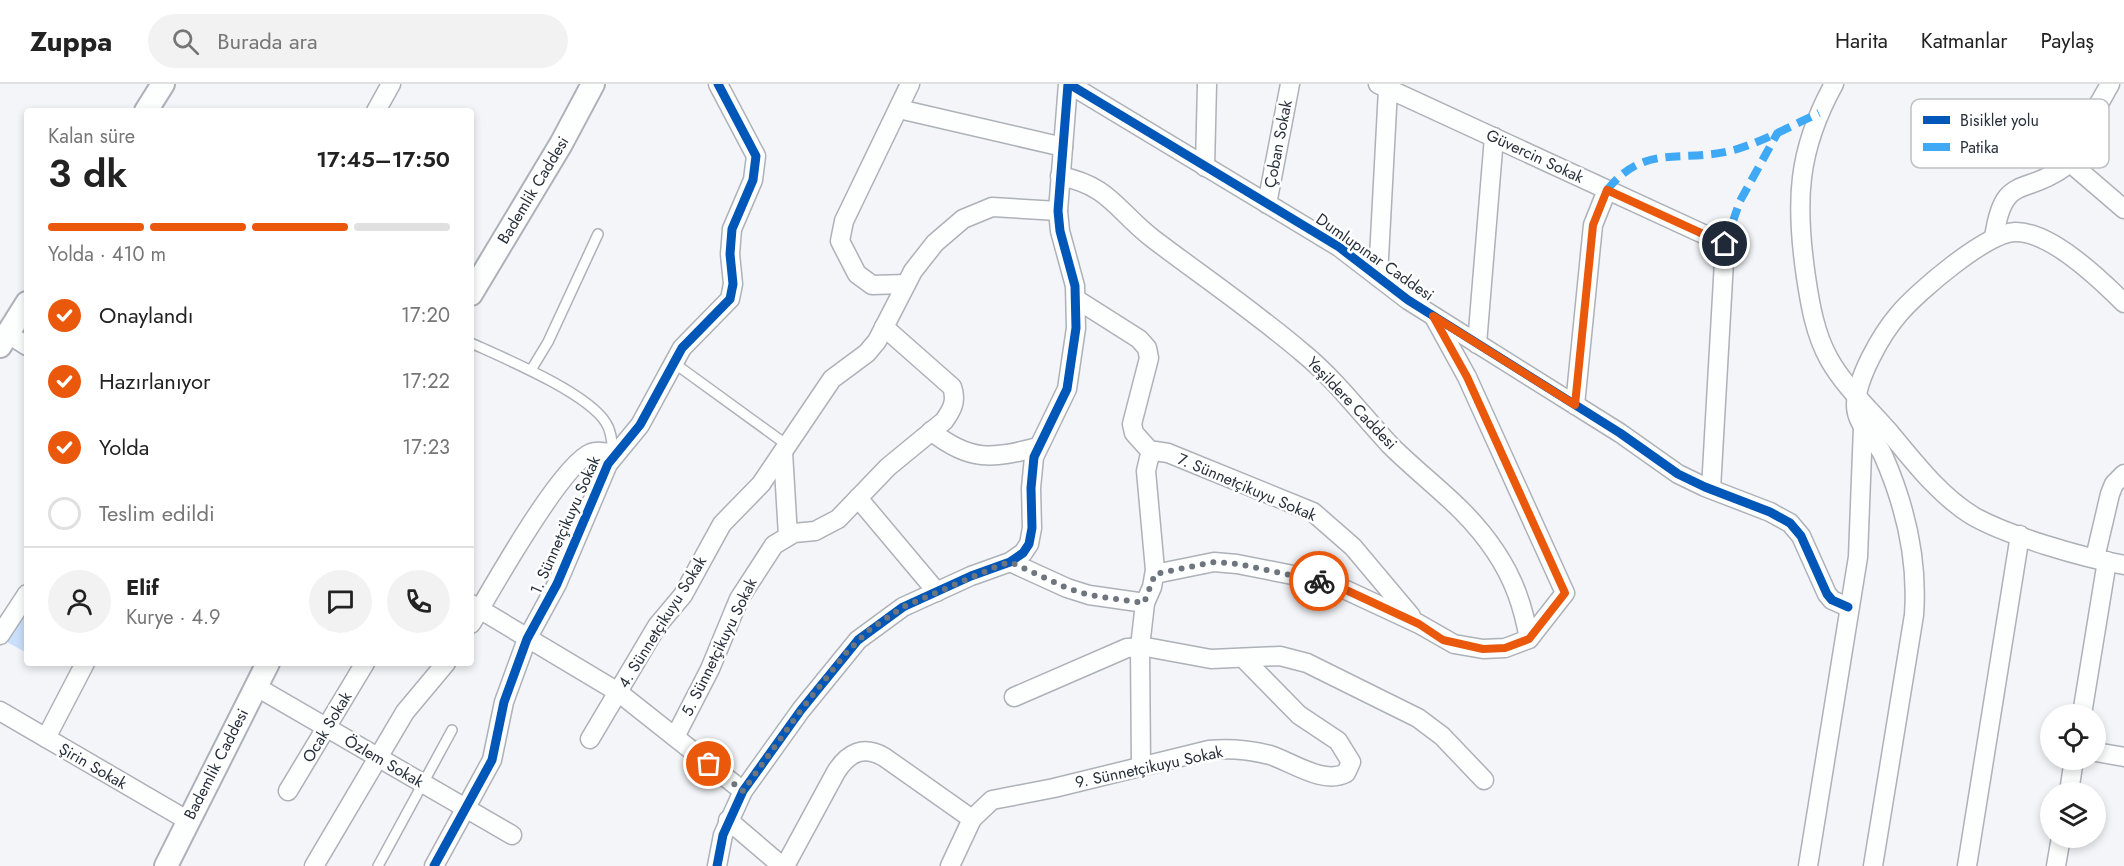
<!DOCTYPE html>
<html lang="tr">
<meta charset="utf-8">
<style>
:root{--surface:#fff;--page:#f2f2f2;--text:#222;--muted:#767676;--line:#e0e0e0;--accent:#ea580c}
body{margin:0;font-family:Jost,sans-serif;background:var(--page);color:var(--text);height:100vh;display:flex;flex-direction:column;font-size:22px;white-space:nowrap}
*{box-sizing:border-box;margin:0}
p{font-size:20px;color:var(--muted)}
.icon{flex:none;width:33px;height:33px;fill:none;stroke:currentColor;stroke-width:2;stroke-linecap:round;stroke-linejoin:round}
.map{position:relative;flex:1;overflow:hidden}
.details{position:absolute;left:24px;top:24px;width:450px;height:558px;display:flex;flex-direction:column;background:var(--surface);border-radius:6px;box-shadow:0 3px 9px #0003}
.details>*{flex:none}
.controls{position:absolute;left:2040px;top:620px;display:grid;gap:12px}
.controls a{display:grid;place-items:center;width:66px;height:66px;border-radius:50%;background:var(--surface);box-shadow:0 3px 9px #0003;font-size:30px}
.pin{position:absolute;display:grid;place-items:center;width:51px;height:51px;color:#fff;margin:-26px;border:3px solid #fff;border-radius:50%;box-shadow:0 2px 6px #0007}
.courier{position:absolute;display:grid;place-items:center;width:60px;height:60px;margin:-30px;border:4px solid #ea580c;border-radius:50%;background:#fff;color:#222;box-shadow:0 2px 8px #0007}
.summary em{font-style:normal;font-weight:600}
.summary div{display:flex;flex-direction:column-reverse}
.summary{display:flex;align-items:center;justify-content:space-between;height:102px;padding:0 24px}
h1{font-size:39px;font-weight:600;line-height:45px}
.bar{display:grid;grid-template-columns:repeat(4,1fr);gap:9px 6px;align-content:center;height:72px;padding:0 24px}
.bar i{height:8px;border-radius:4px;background:var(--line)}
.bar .on{background:var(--accent)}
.bar p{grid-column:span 4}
.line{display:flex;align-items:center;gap:15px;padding:0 24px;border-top:2px solid var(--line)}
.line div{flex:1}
.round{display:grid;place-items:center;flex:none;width:63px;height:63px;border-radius:32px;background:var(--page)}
ol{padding:0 24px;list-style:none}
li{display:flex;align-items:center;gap:18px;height:66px}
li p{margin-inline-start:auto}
li .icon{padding:6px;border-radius:50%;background:var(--accent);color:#fff;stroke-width:4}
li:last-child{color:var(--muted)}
li i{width:33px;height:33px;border:3px solid var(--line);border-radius:50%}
header{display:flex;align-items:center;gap:36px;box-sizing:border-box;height:84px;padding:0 30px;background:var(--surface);border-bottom:2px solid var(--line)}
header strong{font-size:28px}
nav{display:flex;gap:33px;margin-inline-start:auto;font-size:21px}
.search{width:420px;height:54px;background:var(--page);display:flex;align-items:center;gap:15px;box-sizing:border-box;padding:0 21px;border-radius:33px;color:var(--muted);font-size:22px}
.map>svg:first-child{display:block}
.green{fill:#cadffb}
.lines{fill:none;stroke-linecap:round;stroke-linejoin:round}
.service-casing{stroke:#adb1b8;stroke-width:12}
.minor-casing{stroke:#adb1b8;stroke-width:21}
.tertiary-casing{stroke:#adb1b8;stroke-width:26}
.service{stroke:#fdfefe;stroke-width:9}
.minor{stroke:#fdfefe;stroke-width:18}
.tertiary{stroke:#fdfefe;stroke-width:22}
.quiet{stroke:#3fa9f5;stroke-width:8;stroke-dasharray:15 8;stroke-linecap:butt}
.cycleway-casing{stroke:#fff;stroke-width:13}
.cycleway{stroke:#0057b8;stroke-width:9}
.done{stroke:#6e757d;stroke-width:6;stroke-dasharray:0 10.8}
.route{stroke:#ea580c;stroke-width:8}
.labels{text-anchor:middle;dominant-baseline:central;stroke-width:5;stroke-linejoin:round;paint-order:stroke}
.street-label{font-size:16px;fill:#27303b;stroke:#fff}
.key{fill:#fff;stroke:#bec1c4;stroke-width:1.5}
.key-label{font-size:16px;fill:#27303b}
</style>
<header>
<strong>Zuppa</strong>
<div class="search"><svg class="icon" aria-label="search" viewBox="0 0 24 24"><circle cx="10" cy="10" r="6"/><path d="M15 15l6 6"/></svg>Burada ara</div>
<nav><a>Harita</a><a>Katmanlar</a><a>Paylaş</a></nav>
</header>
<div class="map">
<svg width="2124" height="782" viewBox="0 0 2124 782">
<rect width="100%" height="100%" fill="#f3f5f8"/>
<path class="green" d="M 27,527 L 27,569 L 7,558 Z"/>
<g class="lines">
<defs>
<g id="service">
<path d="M 471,259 C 504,274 588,309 606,339 C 612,348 612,360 613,370"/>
<path d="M 674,279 L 787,361"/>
<path d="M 531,286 L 548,258 L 598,150"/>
<path d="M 378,782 L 452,646"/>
</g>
<g id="minor">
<path d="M 1069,0 L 1339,163 L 1408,216 L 1620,349 L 1678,390 L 1705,403 L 1770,428 L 1790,439 L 1801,452 L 1827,510 L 1832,516 L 1848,523"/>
<path d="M 1378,0 L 1725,160 L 1711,405"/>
<path d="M 1834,0 C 1797,67 1795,118 1806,193 C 1810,220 1815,250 1829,275 C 1844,302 1870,326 1890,349 C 1914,378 1940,412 1973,432 C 2008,452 2084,474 2124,481"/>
<path d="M 899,25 L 1063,63"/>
<path d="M 376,27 L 391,0"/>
<path d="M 2068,77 L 2124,125"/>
<path d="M 1205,83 L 1207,0"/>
<path d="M 1060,92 C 1110,102 1116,126 1152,154 C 1202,192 1255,228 1303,269 C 1336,296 1361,330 1390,361 C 1427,398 1465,422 1495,467 C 1514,495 1523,522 1529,555"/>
<path d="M 1267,120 L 1290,0"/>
<path d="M 1994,154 C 2003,89 2024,112 2063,84 L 2110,0"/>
<path d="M 1378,193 L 1388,5"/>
<path d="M 906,200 L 872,201 L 857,190 L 840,157 L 844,137 L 910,0"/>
<path d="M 1076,215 L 1139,255 L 1147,264 L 1149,274 L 1132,340 L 1134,349 L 1152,369"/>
<path d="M 8,250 L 27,262"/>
<path d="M 1477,260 L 1494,53"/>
<path d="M 1575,321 L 1593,141 L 1607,106"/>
<path d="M 931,347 C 970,378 992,375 1038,363"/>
<path d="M 783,368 L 788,452"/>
<path d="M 858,414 L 937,508"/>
<path d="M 2095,474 L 2110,410 L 2114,400 L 2124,390"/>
<path d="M 1010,478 L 1067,504 L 1089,511 L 1145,519"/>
<path d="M 1155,490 L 1214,478 L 1237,480 L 1313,495 L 1346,506 L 1419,540 L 1454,560 L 1483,565 L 1505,564 L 1529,555 L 1565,509 L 1467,293 L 1434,233"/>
<path d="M 471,520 L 618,608 L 743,707"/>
<path d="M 471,540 C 490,508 561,380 591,369 C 598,366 606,368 613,370"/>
<path d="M 0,551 L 27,510"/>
<path d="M 255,602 L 512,751"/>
<path d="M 1014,613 L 1127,564 L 1146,563 L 1211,575 L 1280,572 L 1307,579 L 1418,634 L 1442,652 L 1484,696"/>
<path d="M 0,627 L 187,736"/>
<path d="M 2082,630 L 2107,477"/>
<path d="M 675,653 L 710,585 L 739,515 L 774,461 L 794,449 L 815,447 L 838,435 L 888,383 L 944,337 C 952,326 957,317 952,303 L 884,243"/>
<path d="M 46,654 L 85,579"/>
<path d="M 590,655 L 657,542 L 683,511 L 722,440 L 761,400 L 832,295 L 867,269 L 877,257 L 913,187 L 935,159 L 963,135 L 992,123 L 1058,127"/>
<path d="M 2096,668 L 2124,673"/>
<path d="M 1141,682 L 1140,563 L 1145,519 L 1152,503 L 1155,486 L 1146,387 L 1149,374 L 1155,367 L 1168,369 L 1313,428 L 1353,463 L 1411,532"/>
<path d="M 288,707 L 365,579"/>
<path d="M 2069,708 L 2074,675"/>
<path d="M 728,736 L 782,782"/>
<path d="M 314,782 L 405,628 L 446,579"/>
<path d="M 434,782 L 492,676 L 504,618 L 527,555 L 557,500 L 608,380 L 640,341 L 682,264 L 730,215 L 733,200 L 730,170 L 732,145 L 753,96 L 756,72 L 718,0"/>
<path d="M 717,782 L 723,751 L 743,707 L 801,626 L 858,556 L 903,523 L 971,492 L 1010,478 L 1023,469 L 1029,460 L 1032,444 L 1031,404 L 1034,373 L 1067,305 L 1076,244 L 1075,202 L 1060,147 L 1058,127 L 1068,0"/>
<path d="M 785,782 L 836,688 C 848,669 863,661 884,673 L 972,735"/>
<path d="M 950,782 L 972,735 L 992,716 L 1054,704 L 1209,666 C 1230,664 1250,666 1270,671 C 1292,678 1323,701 1346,689 L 1351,678 L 1338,657 L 1299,631 L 1243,574"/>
<path d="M 1808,782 L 1858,473 L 1863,343"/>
<path d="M 1873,782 L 1914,531 C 1918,477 1905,421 1883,371 C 1875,353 1856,342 1856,321 C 1856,295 1881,251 1898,231 C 1917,208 1986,149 2015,148 C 2050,147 2100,195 2124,219"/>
<path d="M 1967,782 L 2020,451"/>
<path d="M 2056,782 L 2061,753"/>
</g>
<g id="tertiary">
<path d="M 146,27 L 163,0"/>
<path d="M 471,210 L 561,60 L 593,0"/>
<path d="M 0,262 L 27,219"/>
<path d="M 166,782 L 268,579"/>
</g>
</defs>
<use href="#service" class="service-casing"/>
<use href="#minor" class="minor-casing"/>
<use href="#tertiary" class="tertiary-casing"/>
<use href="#service" class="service"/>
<use href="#minor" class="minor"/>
<use href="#tertiary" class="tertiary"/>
<g class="quiet">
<path d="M 1607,106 C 1645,58 1683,80 1734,66 C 1764,57 1791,42 1819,29"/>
<path d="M 1725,160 L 1740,117 L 1778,48"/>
</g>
<defs>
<g id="cycleway">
<path d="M 1069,0 L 1339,163 L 1408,216 L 1620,349 L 1678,390 L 1705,403 L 1770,428 L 1790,439 L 1801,452 L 1827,510 L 1832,516 L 1848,523"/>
<path d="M 434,782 L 492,676 L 504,618 L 527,555 L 557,500 L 608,380 L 640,341 L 682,264 L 730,215 L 733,200 L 730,170 L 732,145 L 753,96 L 756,72 L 718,0"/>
<path d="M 717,782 L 723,751 L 743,707 L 801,626 L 858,556 L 903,523 L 971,492 L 1010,478 L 1023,469 L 1029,460 L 1032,444 L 1031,404 L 1034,373 L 1067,305 L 1076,244 L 1075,202 L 1060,147 L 1058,127 L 1068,0"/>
</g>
</defs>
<use href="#cycleway" class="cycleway-casing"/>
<use href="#cycleway" class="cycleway"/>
</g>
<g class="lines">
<path class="done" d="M 709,680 L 743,707 L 801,626 L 846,569 L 868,547 L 903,523 L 1000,481 L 1010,478 L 1067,504 L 1089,511 L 1144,519 L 1155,490 L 1214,478 L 1238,480 L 1319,497"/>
<path class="route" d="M 1319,497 L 1346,506 L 1419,540 L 1443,556 L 1483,565 L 1505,564 L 1529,555 L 1565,509 L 1467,293 L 1433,232 L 1575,321 L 1593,141 L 1607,106 L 1725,160"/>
</g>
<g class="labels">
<g class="street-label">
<text transform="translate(1278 60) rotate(-79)">Çoban Sokak</text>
<text transform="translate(1535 72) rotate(25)">Güvercin Sokak</text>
<text transform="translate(533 106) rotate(-59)">Bademlik Caddesi</text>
<text transform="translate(1375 173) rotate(35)">Dumlupınar Caddesi</text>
<text transform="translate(1352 319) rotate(46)">Yeşildere Caddesi</text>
<text transform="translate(1247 403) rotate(23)">7. Sünnetçikuyu Sokak</text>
<text transform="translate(565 441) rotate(-66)">1. Sünnetçikuyu Sokak</text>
<text transform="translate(662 538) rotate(-58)">4. Sünnetçikuyu Sokak</text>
<text transform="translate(719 563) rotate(-64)">5. Sünnetçikuyu Sokak</text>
<text transform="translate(327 643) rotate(-59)">Ocak Sokak</text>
<text transform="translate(384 677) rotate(30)">Özlem Sokak</text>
<text transform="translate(216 680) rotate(-63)">Bademlik Caddesi</text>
<text transform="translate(93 682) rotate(30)">Şirin Sokak</text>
<text transform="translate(1149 683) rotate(-12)">9. Sünnetçikuyu Sokak</text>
</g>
</g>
<rect x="1911" y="15" width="198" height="69" rx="9" class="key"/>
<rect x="1923" y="32" width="27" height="8" fill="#0057b8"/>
<rect x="1923" y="59" width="27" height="8" fill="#3fa9f5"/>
<g class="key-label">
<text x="1960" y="42">Bisiklet yolu</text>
<text x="1960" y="69">Patika</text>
</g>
</svg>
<div class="controls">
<a><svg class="icon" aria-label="locate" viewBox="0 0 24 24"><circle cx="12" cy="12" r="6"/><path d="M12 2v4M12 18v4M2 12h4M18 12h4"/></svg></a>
<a><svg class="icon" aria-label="layers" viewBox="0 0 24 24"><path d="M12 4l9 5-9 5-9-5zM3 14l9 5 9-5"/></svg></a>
</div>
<div class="pin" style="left:709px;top:680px;background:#ea580c"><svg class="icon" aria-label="bag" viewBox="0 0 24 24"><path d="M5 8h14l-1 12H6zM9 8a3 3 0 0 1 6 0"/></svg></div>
<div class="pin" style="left:1725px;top:160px;background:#1f2937"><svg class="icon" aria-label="home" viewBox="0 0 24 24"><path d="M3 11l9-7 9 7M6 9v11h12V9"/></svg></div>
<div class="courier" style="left:1319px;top:497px"><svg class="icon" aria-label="bike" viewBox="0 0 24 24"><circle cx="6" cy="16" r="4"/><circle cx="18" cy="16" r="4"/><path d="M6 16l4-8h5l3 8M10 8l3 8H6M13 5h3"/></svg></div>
<section class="details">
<div class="summary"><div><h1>3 dk</h1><p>Kalan süre</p></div><em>17:45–17:50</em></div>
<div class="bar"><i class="on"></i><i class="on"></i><i class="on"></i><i></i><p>Yolda · 410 m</p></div>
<ol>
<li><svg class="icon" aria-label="check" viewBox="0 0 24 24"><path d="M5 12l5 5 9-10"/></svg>Onaylandı<p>17:20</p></li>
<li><svg class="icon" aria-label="check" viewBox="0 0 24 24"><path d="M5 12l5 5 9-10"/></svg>Hazırlanıyor<p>17:22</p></li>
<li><svg class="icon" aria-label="check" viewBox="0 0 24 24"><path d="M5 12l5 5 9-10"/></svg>Yolda<p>17:23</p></li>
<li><i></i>Teslim edildi</li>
</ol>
<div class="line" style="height:108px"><a class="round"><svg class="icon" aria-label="person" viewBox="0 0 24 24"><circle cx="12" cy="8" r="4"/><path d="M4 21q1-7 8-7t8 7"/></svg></a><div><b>Elif</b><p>Kurye · 4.9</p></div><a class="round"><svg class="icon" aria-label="chat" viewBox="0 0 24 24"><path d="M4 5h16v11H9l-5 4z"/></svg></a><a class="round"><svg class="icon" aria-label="phone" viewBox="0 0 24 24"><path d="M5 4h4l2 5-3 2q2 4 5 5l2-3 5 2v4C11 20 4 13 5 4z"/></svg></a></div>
</section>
</div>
